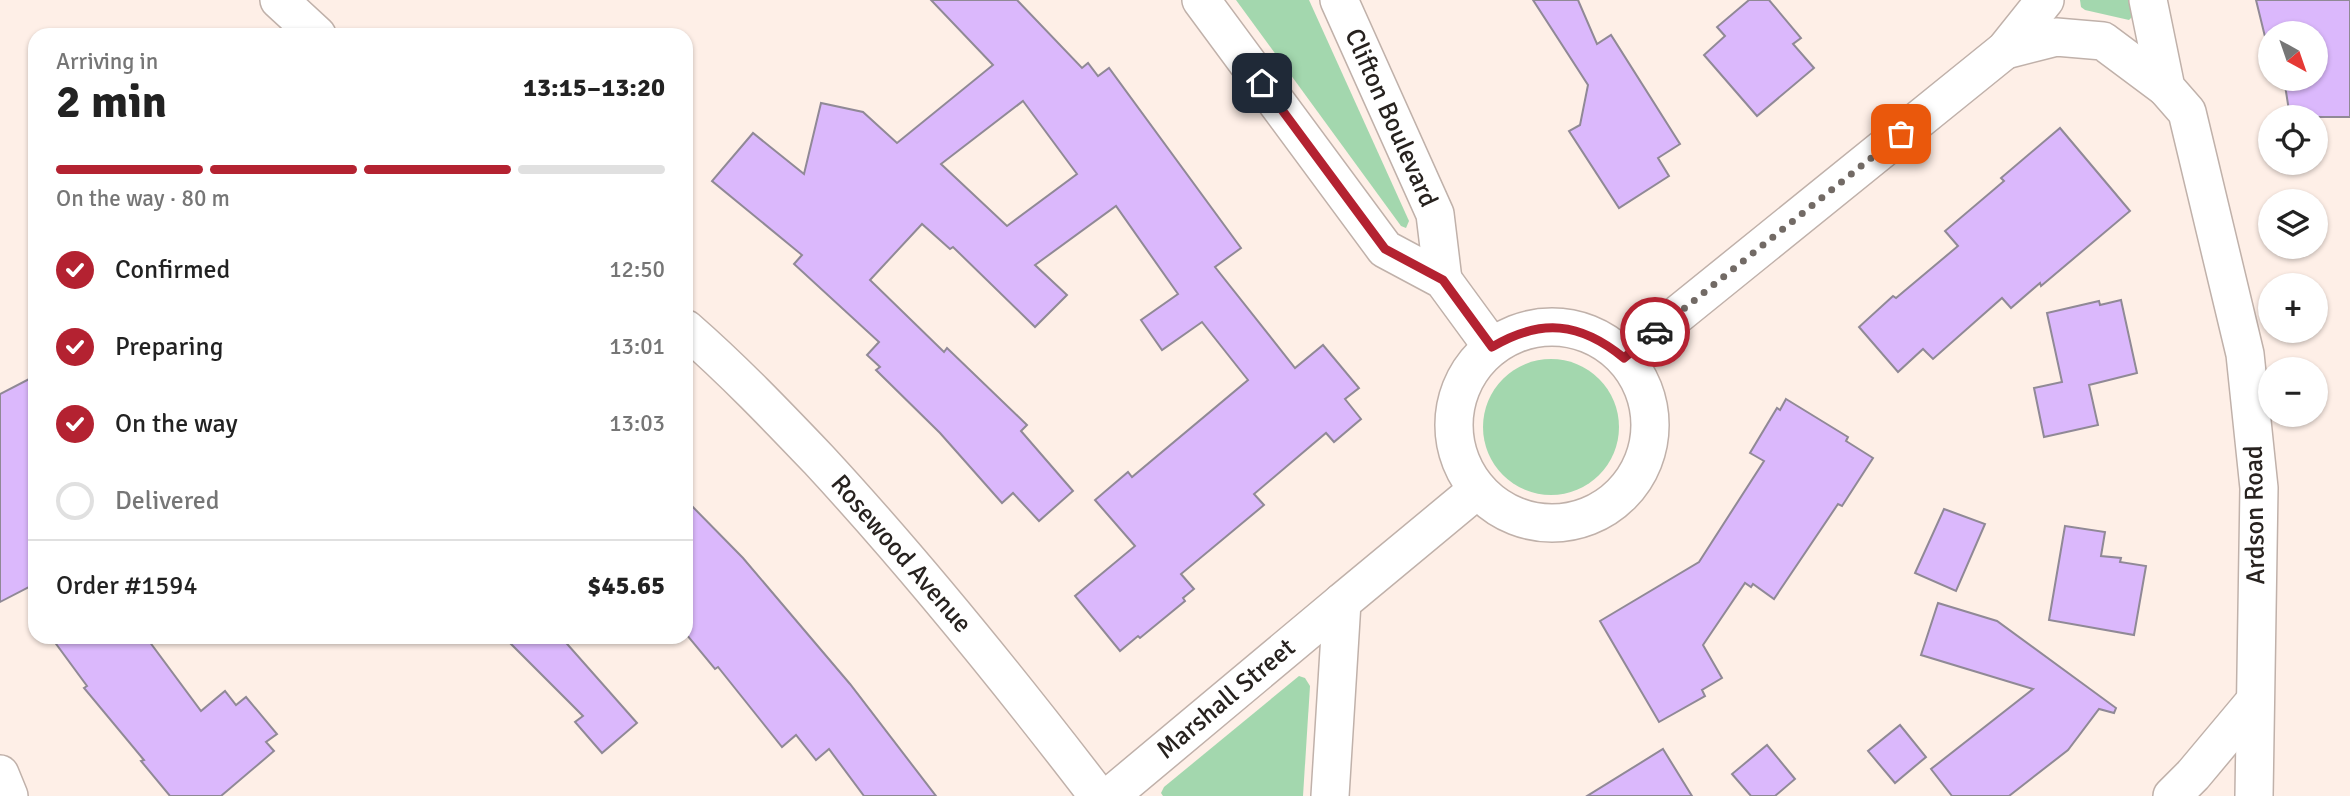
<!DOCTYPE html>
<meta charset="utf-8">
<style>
:root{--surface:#fff;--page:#f2f2f2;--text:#222;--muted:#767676;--line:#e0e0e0;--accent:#b42231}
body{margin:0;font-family:Signika,sans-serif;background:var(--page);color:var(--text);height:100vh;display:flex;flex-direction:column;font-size:26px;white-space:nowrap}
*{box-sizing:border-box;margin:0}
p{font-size:23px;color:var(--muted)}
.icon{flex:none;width:38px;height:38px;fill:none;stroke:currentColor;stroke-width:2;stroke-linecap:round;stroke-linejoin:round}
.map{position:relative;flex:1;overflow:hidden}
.side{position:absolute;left:28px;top:28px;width:665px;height:616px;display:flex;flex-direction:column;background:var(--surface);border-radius:21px;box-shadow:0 2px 5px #0004}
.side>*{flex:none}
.needle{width:46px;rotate:140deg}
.controls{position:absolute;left:2258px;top:21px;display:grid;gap:14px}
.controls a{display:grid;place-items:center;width:70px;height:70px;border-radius:50%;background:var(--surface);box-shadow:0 2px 5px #0004;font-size:35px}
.pin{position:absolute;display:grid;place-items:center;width:60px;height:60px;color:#fff;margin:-30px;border-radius:14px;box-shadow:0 4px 10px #0006}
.courier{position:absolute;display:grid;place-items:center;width:70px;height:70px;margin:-35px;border:5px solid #b42231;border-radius:50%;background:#fff;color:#222;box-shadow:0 2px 9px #0007}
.overview em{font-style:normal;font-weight:800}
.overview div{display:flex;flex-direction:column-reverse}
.overview{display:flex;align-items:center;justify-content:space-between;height:119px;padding:0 28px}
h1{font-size:46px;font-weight:800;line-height:52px}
.bar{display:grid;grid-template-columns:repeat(4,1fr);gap:10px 7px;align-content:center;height:84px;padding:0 28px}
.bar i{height:9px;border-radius:5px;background:var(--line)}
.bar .current{background:var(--accent)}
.bar p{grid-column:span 4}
.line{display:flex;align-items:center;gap:18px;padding:0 28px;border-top:2px solid var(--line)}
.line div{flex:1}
ol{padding:0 28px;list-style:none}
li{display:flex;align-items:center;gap:21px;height:77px}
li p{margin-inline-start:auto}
li .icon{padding:7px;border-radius:50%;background:var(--accent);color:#fff;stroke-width:4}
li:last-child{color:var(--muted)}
li i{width:38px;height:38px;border:4px solid var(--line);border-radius:50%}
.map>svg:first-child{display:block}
.green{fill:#a3d7ae}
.building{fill:#dbb8fc;stroke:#908996;stroke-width:2;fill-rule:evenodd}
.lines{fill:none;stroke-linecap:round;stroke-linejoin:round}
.minor-casing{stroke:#c0b1aa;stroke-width:40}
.minor{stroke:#fff;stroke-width:37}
.done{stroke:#726a65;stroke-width:7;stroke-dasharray:0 12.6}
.route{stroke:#b42231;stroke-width:9}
.labels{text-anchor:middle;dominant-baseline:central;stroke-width:7;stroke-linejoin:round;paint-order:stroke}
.street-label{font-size:26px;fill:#27221f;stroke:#fff}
</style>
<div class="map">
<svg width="2350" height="796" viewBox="0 0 2350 796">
<rect width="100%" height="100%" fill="#feefe7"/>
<g class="green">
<path d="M 1236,0 L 1309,0 L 1409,221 L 1406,228 L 1401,226 Z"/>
<path d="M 2080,0 L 2132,0 L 2135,14 L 2129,20 L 2085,10 L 2081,7 Z"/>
<circle cx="1551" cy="427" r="68"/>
<path d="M 1299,676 L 1305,678 L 1310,686 L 1303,796 L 1163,796 L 1161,793 L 1164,787 Z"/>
</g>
<g class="building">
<path d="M 931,0 L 1017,0 L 1082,68 L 1088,63 L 1098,76 L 1109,68 L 1241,248 L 1215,267 L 1295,368 L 1323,345 L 1359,388 L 1345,399 L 1361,419 L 1334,442 L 1326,433 L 1254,494 L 1264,505 L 1181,574 L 1194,589 L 1183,598 L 1185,601 L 1140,638 L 1138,636 L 1120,651 L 1075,596 L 1135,546 L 1095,500 L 1128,472 L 1132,477 L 1248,380 L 1202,322 L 1162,350 L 1141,320 L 1178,294 L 1116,206 L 1035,265 L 1067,295 L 1035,327 L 953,247 L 950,249 L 922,224 L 870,280 L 944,352 L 947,348 L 1027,425 L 1021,431 L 1073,491 L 1039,521 L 1013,493 L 1002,503 L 940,433 L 876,370 L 880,367 L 867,355 L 879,342 L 794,264 L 802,255 L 712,181 L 753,133 L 804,174 L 821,103 L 863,112 L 897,143 L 993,65 ZM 1023,101 L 1077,174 L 1007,226 L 941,164 Z"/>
<path d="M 1533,0 L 1578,0 L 1597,44 L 1611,35 L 1680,144 L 1658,158 L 1669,176 L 1619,208 L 1569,131 L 1580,125 L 1588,85 Z"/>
<path d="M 1749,0 L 1769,0 L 1801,38 L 1793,44 L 1814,68 L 1757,116 L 1704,55 L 1725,36 L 1717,27 Z"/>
<path d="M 2256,0 L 2350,0 L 2350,117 L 2290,117 L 2284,79 L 2315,79 L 2315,33 L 2270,33 L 2270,57 Z"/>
<path d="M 2060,128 L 2130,211 L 2041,286 L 2040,283 L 2011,308 L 2002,298 L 1933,359 L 1923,349 L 1898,372 L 1859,327 L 1893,296 L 1896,298 L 1958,246 L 1945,231 L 2004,181 L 2001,178 Z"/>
<path d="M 2121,300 L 2137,373 L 2089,385 L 2098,425 L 2044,437 L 2034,388 L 2062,382 L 2047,313 L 2099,301 L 2100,305 Z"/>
<path d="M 35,376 L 35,584 L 0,602 L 0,394 Z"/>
<path d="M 1786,399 L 1848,437 L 1846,441 L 1873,458 L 1842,506 L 1838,504 L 1774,599 L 1753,584 L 1751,587 L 1745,583 L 1703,645 L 1722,678 L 1702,690 L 1705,696 L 1659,722 L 1600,621 L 1699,562 L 1764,461 L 1750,453 L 1777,408 L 1780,410 Z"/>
<path d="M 686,500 L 743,558 L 850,684 L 936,796 L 864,796 L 829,749 L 816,760 L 796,735 L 782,747 L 718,667 L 715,669 L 686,634 Z"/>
<path d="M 1944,509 L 1985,524 L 1956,591 L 1915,573 Z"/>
<path d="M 2065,526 L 2105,532 L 2101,556 L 2121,558 L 2120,562 L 2146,566 L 2134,635 L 2049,620 Z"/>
<path d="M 1938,603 L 1997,621 L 2116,708 L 2114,713 L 2099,709 L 2068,750 L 2009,796 L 1952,796 L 1931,769 L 2033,689 L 1921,655 Z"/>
<path d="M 51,637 L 146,637 L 201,711 L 225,691 L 236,705 L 246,697 L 277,734 L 266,742 L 274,751 L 221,796 L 170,796 L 141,761 L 144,760 L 84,688 L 87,686 Z"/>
<path d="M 504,637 L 561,637 L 637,723 L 602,753 L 575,722 L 583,716 Z"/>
<path d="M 1900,725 L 1926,757 L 1895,783 L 1868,751 Z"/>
<path d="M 1767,745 L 1795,779 L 1775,796 L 1751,796 L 1732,774 Z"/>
<path d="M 1663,749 L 1692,796 L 1587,796 Z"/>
</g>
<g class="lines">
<defs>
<g id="minor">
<path d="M 279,0 L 317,35"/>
<path d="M 1201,0 L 1385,249 L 1443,280 L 1492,347"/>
<path d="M 1339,0 L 1435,214 L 1443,280"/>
<path d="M 2148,0 L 2166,88 L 2187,112 L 2245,354 L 2259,488 L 2254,796"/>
<path d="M 2005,50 L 2056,37 L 2103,41 L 2166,88"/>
<circle cx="1552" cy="425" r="98"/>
<path d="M 686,329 C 733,370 776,415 819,460 C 918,567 1009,680 1098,796"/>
<path d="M 1624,358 L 2005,50 L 2045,0"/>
<path d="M 0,774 L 9,796"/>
<path d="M 1110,796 L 1342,602"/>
<path d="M 1330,796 L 1342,602 L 1477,490"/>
<path d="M 2172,796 L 2193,775 L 2255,701"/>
</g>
</defs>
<use href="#minor" class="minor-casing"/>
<use href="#minor" class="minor"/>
</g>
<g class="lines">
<path class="done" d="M 1655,332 L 1901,134"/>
<path class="route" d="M 1262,83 L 1385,249 L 1443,280 L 1492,347 C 1541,318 1580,322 1624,358 L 1655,332"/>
</g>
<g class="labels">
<g class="street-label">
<text transform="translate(1391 118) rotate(66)">Clifton Boulevard</text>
<text transform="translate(2255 515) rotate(-91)">Ardson Road</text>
<text transform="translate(901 554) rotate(49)">Rosewood Avenue</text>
<text transform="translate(1226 699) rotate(-40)">Marshall Street</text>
</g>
</g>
</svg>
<div class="controls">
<a><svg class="needle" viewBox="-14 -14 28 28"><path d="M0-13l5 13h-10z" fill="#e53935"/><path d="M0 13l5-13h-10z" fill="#767676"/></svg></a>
<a><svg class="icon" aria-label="locate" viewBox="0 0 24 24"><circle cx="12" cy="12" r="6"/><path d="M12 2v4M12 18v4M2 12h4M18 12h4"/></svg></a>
<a><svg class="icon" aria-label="layers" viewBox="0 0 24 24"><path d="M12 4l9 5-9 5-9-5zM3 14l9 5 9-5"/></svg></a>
<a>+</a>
<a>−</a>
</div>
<div class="pin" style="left:1901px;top:134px;background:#ea580c"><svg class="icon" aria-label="bag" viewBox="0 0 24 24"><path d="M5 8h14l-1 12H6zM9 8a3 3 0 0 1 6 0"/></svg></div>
<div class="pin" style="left:1262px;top:83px;background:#1f2937"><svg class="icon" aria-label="home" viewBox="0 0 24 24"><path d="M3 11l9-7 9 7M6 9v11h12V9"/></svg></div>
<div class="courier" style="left:1655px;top:332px"><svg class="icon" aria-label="car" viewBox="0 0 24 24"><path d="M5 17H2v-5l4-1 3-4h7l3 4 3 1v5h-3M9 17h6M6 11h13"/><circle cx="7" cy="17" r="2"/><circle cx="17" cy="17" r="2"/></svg></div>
<section class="side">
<div class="overview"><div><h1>2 min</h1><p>Arriving in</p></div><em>13:15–13:20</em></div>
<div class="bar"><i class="current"></i><i class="current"></i><i class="current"></i><i></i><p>On the way · 80 m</p></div>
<ol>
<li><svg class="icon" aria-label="check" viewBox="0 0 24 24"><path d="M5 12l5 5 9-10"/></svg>Confirmed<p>12:50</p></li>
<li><svg class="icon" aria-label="check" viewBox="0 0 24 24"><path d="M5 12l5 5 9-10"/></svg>Preparing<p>13:01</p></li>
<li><svg class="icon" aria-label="check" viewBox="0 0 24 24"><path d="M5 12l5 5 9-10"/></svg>On the way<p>13:03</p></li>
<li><i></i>Delivered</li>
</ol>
<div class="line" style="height:91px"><div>Order #1594</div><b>$45.65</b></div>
</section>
</div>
